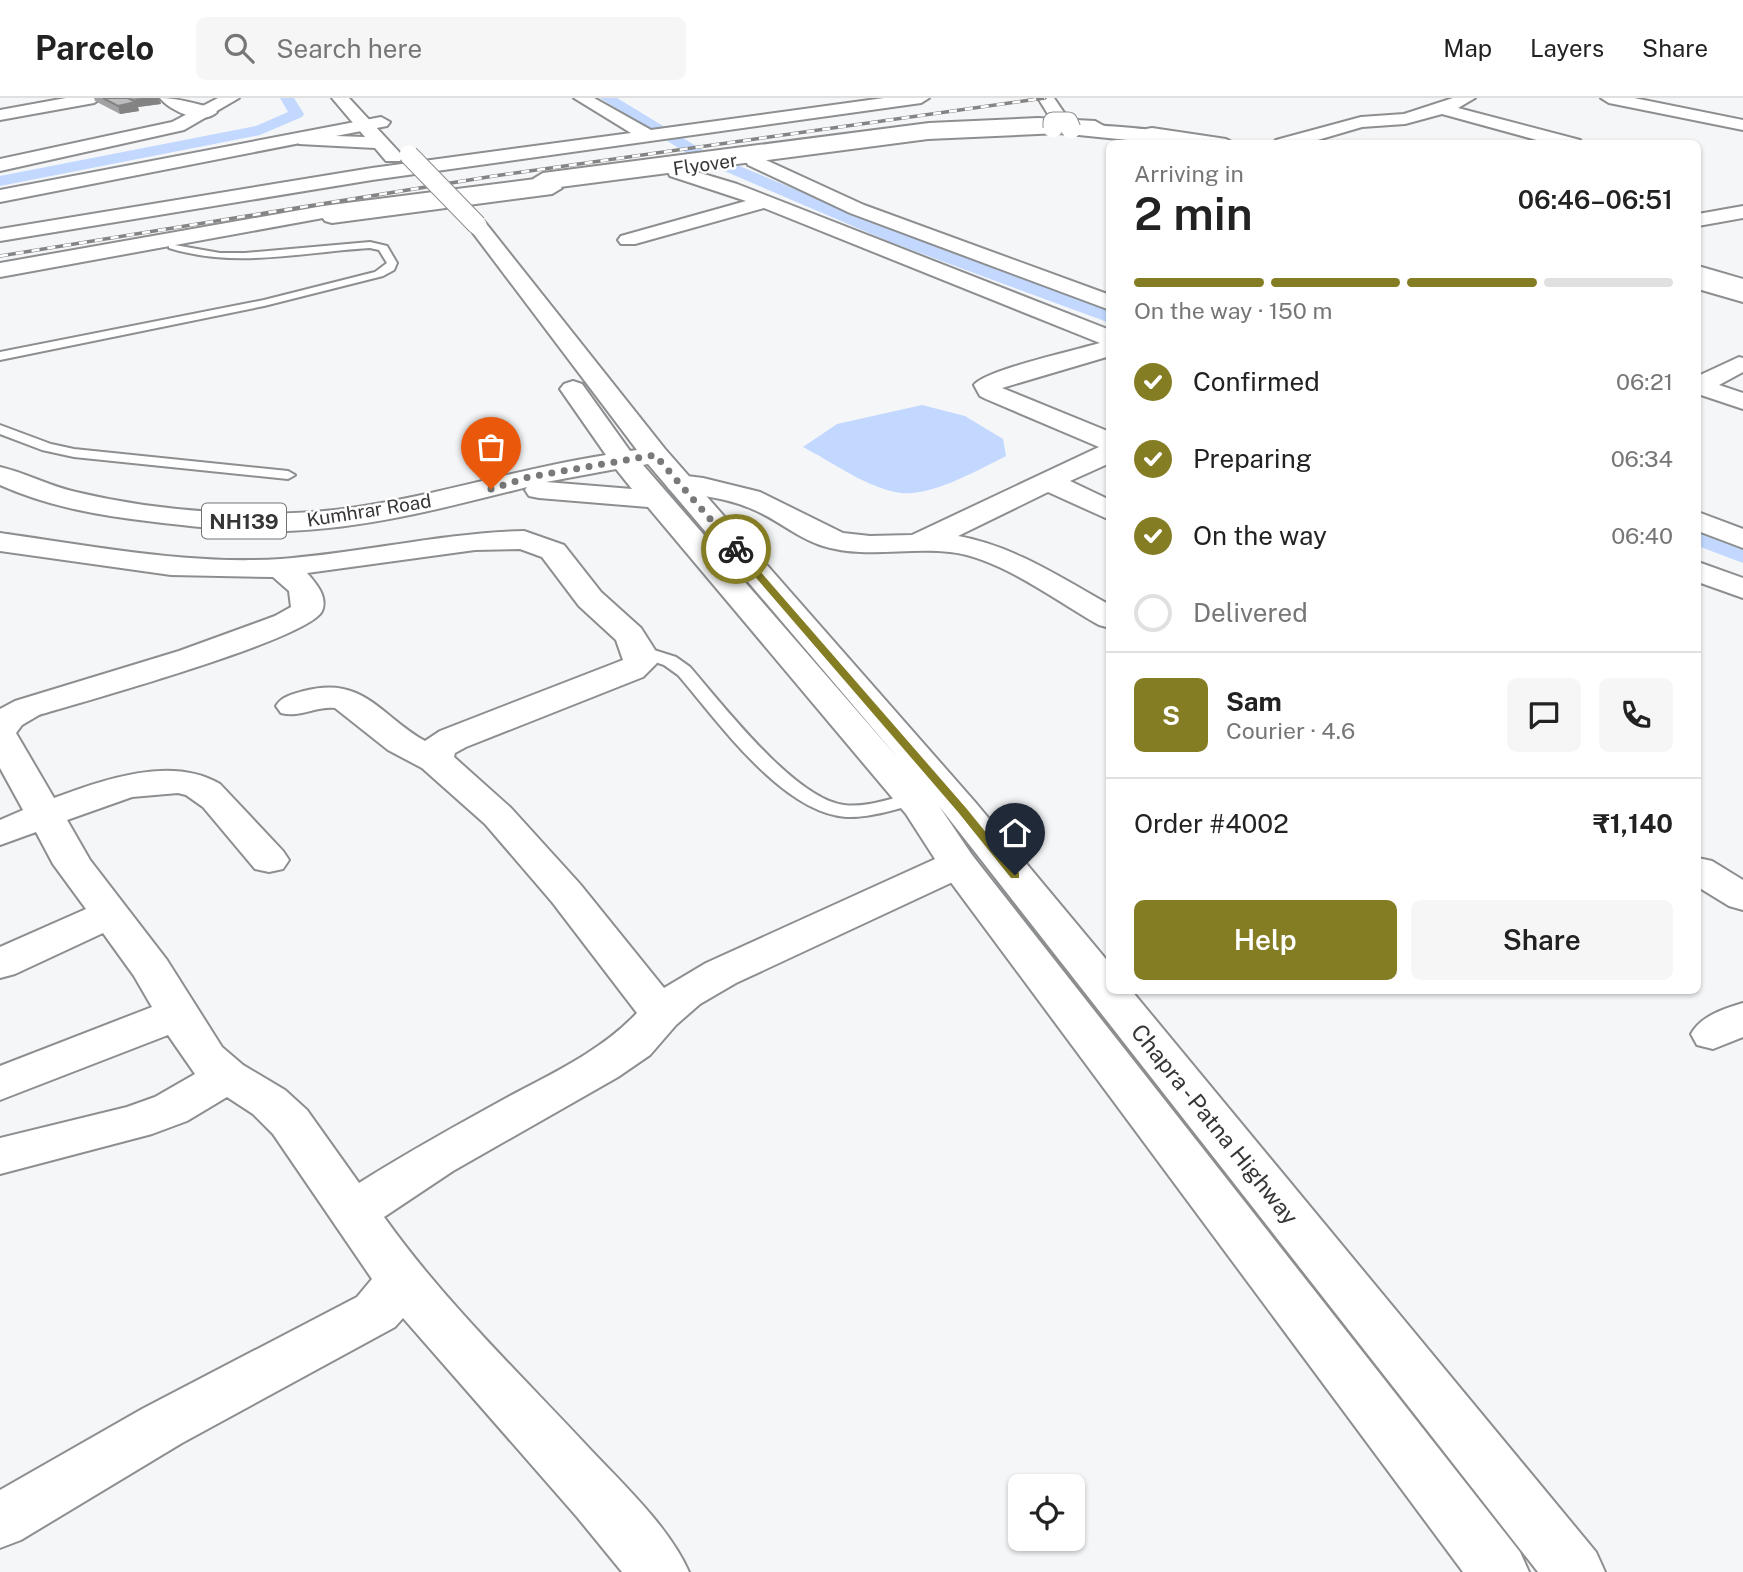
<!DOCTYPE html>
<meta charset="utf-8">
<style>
:root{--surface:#fff;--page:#f6f6f6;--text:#222;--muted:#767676;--line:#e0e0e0;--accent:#857d23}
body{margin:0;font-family:"Public Sans",sans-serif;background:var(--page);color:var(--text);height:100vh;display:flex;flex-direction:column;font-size:26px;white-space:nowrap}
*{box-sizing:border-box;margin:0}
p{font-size:23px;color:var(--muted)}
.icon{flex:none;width:38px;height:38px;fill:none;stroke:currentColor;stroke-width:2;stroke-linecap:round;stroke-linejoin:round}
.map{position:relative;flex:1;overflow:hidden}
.panel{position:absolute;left:1106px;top:42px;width:595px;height:854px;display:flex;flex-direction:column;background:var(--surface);border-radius:10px;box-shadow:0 2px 5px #0004}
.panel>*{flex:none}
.controls{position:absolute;left:1008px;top:1376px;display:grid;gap:14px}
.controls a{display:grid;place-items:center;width:77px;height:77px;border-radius:10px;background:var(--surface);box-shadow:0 2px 5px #0004;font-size:35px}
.pin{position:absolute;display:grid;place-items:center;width:60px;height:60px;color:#fff;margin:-72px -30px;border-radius:50% 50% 50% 0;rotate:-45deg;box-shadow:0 0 7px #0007}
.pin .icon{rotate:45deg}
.courier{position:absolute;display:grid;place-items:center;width:70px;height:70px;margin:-35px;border:5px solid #857d23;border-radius:50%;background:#fff;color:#222;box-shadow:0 2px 9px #0007}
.head em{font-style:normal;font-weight:600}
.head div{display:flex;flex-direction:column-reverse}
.head{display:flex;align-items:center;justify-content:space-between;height:119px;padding:0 28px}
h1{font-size:46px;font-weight:600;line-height:52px}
.bar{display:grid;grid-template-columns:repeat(4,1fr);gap:10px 7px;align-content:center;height:84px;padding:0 28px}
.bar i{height:9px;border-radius:5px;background:var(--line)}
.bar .active{background:var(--accent)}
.bar p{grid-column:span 4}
.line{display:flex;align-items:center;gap:18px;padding:0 28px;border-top:2px solid var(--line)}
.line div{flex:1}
.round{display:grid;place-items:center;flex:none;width:74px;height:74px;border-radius:10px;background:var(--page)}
ol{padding:0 28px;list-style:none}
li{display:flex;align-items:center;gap:21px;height:77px}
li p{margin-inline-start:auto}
li .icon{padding:7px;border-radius:50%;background:var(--accent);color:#fff;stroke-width:4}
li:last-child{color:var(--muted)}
li i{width:38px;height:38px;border:4px solid var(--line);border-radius:50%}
.primary-button{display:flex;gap:14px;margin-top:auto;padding:14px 28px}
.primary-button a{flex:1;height:80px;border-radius:10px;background:var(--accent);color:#fff;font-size:28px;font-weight:600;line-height:80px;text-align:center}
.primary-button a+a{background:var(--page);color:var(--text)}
header{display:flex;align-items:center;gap:42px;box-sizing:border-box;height:98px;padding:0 35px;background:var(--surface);border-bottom:2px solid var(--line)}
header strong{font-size:33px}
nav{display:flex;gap:38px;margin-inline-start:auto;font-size:24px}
.search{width:490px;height:63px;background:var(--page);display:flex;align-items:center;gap:18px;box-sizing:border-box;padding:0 24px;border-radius:10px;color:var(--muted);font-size:26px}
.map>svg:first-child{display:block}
.water{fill:#c2d8fe}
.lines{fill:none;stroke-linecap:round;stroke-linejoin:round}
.canal{fill:#c2d8fe;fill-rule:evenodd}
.service-casing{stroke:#8d8e90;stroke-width:4}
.minor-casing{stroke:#8d8e90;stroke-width:4}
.tertiary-casing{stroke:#8d8e90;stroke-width:4}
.secondary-casing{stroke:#8d8e90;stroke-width:4}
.primary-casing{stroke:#8d8e90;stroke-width:4}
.trunk-casing{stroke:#8d8e90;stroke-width:4}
.service{fill:#fff;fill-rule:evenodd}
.minor{fill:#fff;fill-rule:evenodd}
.tertiary{fill:#fff;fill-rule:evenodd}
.secondary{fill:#fff;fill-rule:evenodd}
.primary{fill:#fff;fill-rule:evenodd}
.trunk{fill:#fff;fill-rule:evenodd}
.rail-casing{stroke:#848485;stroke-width:3.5}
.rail{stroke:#fff;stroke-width:2.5;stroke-dasharray:8;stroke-linecap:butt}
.secondary-bridge-casing{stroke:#8d8e90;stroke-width:21;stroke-linecap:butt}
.trunk-bridge-casing{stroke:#8d8e90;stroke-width:21;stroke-linecap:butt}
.secondary-bridge{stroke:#fff;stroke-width:19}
.trunk-bridge{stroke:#fff;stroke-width:19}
.wall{fill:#a2a1a3}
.shaded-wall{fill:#848384}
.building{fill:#bcbbbd;stroke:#848384;stroke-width:2}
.route{fill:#857d23}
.done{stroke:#79797b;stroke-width:7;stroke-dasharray:0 12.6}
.labels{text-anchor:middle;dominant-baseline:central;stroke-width:5;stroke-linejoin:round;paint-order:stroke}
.far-street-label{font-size:19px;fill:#363637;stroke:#fff}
.shield{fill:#fff;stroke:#727273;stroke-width:2}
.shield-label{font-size:21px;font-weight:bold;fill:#363637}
.street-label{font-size:23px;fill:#363637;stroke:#fff}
</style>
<header>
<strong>Parcelo</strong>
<div class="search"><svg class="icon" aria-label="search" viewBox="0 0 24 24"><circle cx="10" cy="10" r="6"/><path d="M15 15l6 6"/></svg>Search here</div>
<nav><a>Map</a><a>Layers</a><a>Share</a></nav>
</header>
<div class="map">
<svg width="1743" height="1474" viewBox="0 0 1743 1474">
<rect width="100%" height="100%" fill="#f5f6f8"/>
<path class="water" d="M 922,307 L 965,318 L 1003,341 L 1006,358 C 978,372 926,402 895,394 C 863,387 832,364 803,349 L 837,326 Z"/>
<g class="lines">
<g class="canal">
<path d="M 280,0 L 294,0 L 304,16 L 302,19 L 260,37 L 0,88 L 0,78 L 256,28 L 288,14 Z"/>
<path d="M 600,0 L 617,0 L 706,54 L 902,136 L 1110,212 L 1110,225 L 890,144 L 694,60 Z"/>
<path d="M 1698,431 L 1743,448 L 1743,465 L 1698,448 Z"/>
</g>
<defs>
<g id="service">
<path d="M 370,144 L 387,148 L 397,165 L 394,172 L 383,178 L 264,208 L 0,262 L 0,254 L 264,202 L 375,174 L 387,165 L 379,152 L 370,150 C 302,154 236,171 169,150 L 169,146 L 220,155 L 245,155 Z"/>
<path d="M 0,327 L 51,346 L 74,351 L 288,373 L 295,377 L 288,381 L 74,359 L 42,352 L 0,336 Z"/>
<path d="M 638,547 L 676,559 L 690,569 C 723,607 795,701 844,707 C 867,710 892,700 913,695 L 922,701 L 920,705 C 896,711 870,720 846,719 C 781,714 718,623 678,577 L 664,567 L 632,556 L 630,552 Z"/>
</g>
<g id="minor">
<path d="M 66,0 L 102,0 L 94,5 L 0,22 L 0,12 Z"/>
<path d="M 160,0 C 178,0 195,6 214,10 L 217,14 C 203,28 170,13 160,0 Z"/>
<path d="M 574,0 L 594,0 L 651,32 L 884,0 L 929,0 L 921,5 L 372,82 L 0,143 L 0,131 L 372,70 L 631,35 Z"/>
<path d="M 1453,0 L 1475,0 L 1458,10 L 1580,42 L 1583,46 L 1551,46 L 1442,16 L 1405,26 L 1362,29 L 1304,46 L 1273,46 L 1276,42 L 1361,19 L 1404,16 Z"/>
<path d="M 1601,0 L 1634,0 L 1743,22 L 1743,32 L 1609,5 Z"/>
<path d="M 755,57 L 864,107 L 1110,197 L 1110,212 L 850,115 L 748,67 L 746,63 L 748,59 Z"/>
<path d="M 677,68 L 737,86 L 1110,232 L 1110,258 L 1002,290 L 1110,334 L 1110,365 L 1070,383 L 1110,402 L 1110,422 L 1048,394 L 958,438 C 1014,448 1061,480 1110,507 L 1110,530 L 1099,527 C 1056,503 999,459 950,454 C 907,449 866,461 823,448 C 797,440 777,421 752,411 C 726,399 697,398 669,391 L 665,385 L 669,379 L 679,377 L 703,380 L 760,394 L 843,435 L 870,438 L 912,437 L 1099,349 L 986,301 L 980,298 L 974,287 C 985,272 1077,252 1100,245 L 764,110 L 635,146 L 621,146 L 618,142 L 621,138 L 746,103 L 670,78 L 668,74 Z"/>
<path d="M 1743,108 L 1743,120 L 1698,128 L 1698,116 Z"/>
<path d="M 1739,259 L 1743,260 L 1743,274 L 1719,287 L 1743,295 L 1743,311 L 1698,296 L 1698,278 Z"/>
<path d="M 1698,414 L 1743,431 L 1743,450 L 1698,433 Z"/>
<path d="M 524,433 L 564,447 L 601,494 L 641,530 L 655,552 L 657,565 L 643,579 L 466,649 L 455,655 L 454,659 L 511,710 L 580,786 L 664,890 L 706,865 L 944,757 L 958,754 L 972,757 L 978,766 L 972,775 L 736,885 L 700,906 L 676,927 L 650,957 L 618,979 L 453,1073 L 384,1119 C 443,1202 519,1275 589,1350 C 623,1386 669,1429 689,1474 L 622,1474 L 577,1419 L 403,1220 L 395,1229 L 182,1345 L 21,1442 L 0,1450 L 0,1392 L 142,1311 L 357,1199 L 372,1181 L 273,1036 L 253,1016 L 227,999 L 187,1023 L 152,1036 L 0,1076 L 0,1040 L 127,1009 L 155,999 L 195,976 L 168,937 L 0,1002 L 0,968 L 152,909 L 134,878 L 103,835 L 15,876 L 0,880 L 0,849 L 86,811 L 53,766 L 36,734 L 0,747 L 0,722 L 23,712 L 0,670 L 0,611 L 15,603 L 179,553 L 275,518 L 291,509 L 289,493 L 273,479 L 171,477 L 0,453 L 0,435 C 92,448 187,467 281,461 C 362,455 442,435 524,433 ZM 520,451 L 542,459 L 579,508 L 616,542 L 623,562 L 440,633 L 425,643 C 380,618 364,577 304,593 C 293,596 282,598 276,608 L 281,615 C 300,620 316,608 335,610 L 388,652 L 422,670 L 485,726 L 552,804 L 637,915 C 601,953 553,975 508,999 C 457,1027 408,1054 359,1085 L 307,1012 L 285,992 L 243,967 L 222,949 L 167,862 L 90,762 L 67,722 L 132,699 L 178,695 L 186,697 L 203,709 L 255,771 L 269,774 L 283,771 L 289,762 L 283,753 L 220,686 C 171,657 103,682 54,700 L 16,635 L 22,627 L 39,617 C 79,605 310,541 322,513 C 328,499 316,485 307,475 L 475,452 Z"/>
<path d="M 1698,464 L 1743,480 L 1743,500 L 1698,484 Z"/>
<path d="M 1698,760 L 1712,763 L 1743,782 L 1743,812 L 1729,808 L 1698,789 Z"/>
<path d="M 1743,905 L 1743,939 L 1713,951 L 1697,947 L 1691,936 C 1701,918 1723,911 1743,905 Z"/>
</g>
<g id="tertiary">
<path d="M 218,0 L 239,0 L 184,32 L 0,73 L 0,61 L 172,24 Z"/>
<path d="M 381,19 L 390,24 L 387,28 L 0,104 L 0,92 Z"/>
<path d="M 1038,20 L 1095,23 L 1104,28 L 1095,33 L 1038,30 L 929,35 L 556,85 L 562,90 L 552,96 L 332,125 L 325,123 L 322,119 L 325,115 L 332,113 L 539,86 L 533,81 L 543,75 L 929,25 Z"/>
<path d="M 1152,30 L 1226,41 L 1235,46 L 1186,46 L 1146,39 L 1143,35 L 1146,31 Z"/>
<path d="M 1698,168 L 1743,181 L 1743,195 L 1698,182 Z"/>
</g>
<path id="secondary" d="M 1038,0 L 1054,0 L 1069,22 L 1066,26 L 1054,26 Z"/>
<g id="primary">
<path d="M 1059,25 C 1085,27 1196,31 1211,46 L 1167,46 L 1059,35 L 928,41 L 323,120 L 0,179 L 0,165 L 323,108 L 928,31 Z"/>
<path d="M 1698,177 L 1743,190 L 1743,204 L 1698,191 Z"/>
</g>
<g id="trunk">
<path d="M 332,0 L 349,0 L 400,55 L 402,59 L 400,63 L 386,63 L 375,50 L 299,46 L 296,42 L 305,37 L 365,39 Z"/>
<path d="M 477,121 L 484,123 L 665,351 L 975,704 L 1110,866 L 1110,892 L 1131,892 L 1596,1454 L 1605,1474 L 1538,1474 L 939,708 L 972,757 L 1520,1454 L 1529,1474 L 1463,1474 L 944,775 L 906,716 L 648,409 L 539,400 L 529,398 L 525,392 L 527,389 C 448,409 369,430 287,433 C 243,434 198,429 155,424 C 102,418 49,409 0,387 L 0,369 C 26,375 49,388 76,394 C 159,414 266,422 351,410 C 437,398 520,370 606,357 L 560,291 L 564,286 L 573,283 L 582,286 L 630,353 L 637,352 L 467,127 L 470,123 ZM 648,366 L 898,660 L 643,367 ZM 616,371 L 632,391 L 546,384 Z"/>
</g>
</defs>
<use href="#service" class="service-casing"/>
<use href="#minor" class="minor-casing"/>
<use href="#tertiary" class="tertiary-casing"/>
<use href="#secondary" class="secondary-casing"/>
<use href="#primary" class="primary-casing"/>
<use href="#trunk" class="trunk-casing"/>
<use href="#service" class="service"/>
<use href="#minor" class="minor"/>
<use href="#tertiary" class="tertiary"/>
<use href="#secondary" class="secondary"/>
<use href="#primary" class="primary"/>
<use href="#trunk" class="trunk"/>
<defs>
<path id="rail" d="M 0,158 L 494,78 L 1045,0"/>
</defs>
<use href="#rail" class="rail-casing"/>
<use href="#rail" class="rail"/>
<defs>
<path id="secondary-bridge" d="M 1053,30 L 1053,24 L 1068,24 L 1071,31"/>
<path id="trunk-bridge" d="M 409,57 L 477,127"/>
</defs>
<use href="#secondary-bridge" class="secondary-bridge-casing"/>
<use href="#trunk-bridge" class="trunk-bridge-casing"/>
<use href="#secondary-bridge" class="secondary-bridge"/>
<use href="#trunk-bridge" class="trunk-bridge"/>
</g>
<path class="wall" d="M 94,0 L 159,0 L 161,6 L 138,9 L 139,13 L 120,16 L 95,3 Z"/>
<path class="shaded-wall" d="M 142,0 L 159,0 L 161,6 L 138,9 L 139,13 L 120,16 L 118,8 L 136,5 L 135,1 Z"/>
<path class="building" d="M 103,0 L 128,0 L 136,4 L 118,8 Z"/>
<path class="route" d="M 733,449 L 739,449 L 966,710 L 1019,775 L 1019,780 L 1011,780 L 958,714 L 733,453 Z"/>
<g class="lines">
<path class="done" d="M 491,391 L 529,379 L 655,357 L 736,451"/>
</g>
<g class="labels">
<g class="far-street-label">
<text transform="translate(705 66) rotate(-8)">Flyover</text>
<text transform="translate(369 412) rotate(-9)">Kumhrar Road</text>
</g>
<rect class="shield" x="202" y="405.5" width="84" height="35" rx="5"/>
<g class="shield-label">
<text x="244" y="423">NH139</text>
</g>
<g class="street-label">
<text transform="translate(1215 1026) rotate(51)">Chapra - Patna Highway</text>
</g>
</g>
</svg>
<div class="controls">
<a><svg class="icon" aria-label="locate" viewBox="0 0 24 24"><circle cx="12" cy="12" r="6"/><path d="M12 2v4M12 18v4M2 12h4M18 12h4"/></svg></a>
</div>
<div class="pin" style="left:491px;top:391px;background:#ea580c"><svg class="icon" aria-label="bag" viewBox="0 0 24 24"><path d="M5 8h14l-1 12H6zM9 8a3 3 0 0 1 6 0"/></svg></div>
<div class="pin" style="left:1015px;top:777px;background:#1f2937"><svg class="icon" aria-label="home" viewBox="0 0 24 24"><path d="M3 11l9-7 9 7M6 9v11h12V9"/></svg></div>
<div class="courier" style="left:736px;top:451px"><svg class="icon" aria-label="bike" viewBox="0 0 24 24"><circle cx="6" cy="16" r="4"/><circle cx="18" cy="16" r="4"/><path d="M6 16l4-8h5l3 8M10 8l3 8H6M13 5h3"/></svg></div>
<section class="panel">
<div class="head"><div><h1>2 min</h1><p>Arriving in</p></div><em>06:46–06:51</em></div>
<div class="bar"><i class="active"></i><i class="active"></i><i class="active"></i><i></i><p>On the way · 150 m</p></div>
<ol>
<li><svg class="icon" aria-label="check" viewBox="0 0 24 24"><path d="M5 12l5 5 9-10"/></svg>Confirmed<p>06:21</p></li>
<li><svg class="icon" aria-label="check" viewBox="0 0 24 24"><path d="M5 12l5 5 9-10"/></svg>Preparing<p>06:34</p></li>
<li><svg class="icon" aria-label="check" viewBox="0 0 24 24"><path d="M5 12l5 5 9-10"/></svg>On the way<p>06:40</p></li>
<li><i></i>Delivered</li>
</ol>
<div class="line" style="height:126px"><b class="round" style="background:var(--accent);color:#fff">S</b><div><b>Sam</b><p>Courier · 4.6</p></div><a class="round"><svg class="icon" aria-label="chat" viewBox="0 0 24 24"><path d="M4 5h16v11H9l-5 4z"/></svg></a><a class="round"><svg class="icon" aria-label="phone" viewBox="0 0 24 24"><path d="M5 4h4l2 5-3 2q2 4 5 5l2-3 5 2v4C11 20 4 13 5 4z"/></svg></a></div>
<div class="line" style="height:91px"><div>Order #4002</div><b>₹1,140</b></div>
<div class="primary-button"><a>Help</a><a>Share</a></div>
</section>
</div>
